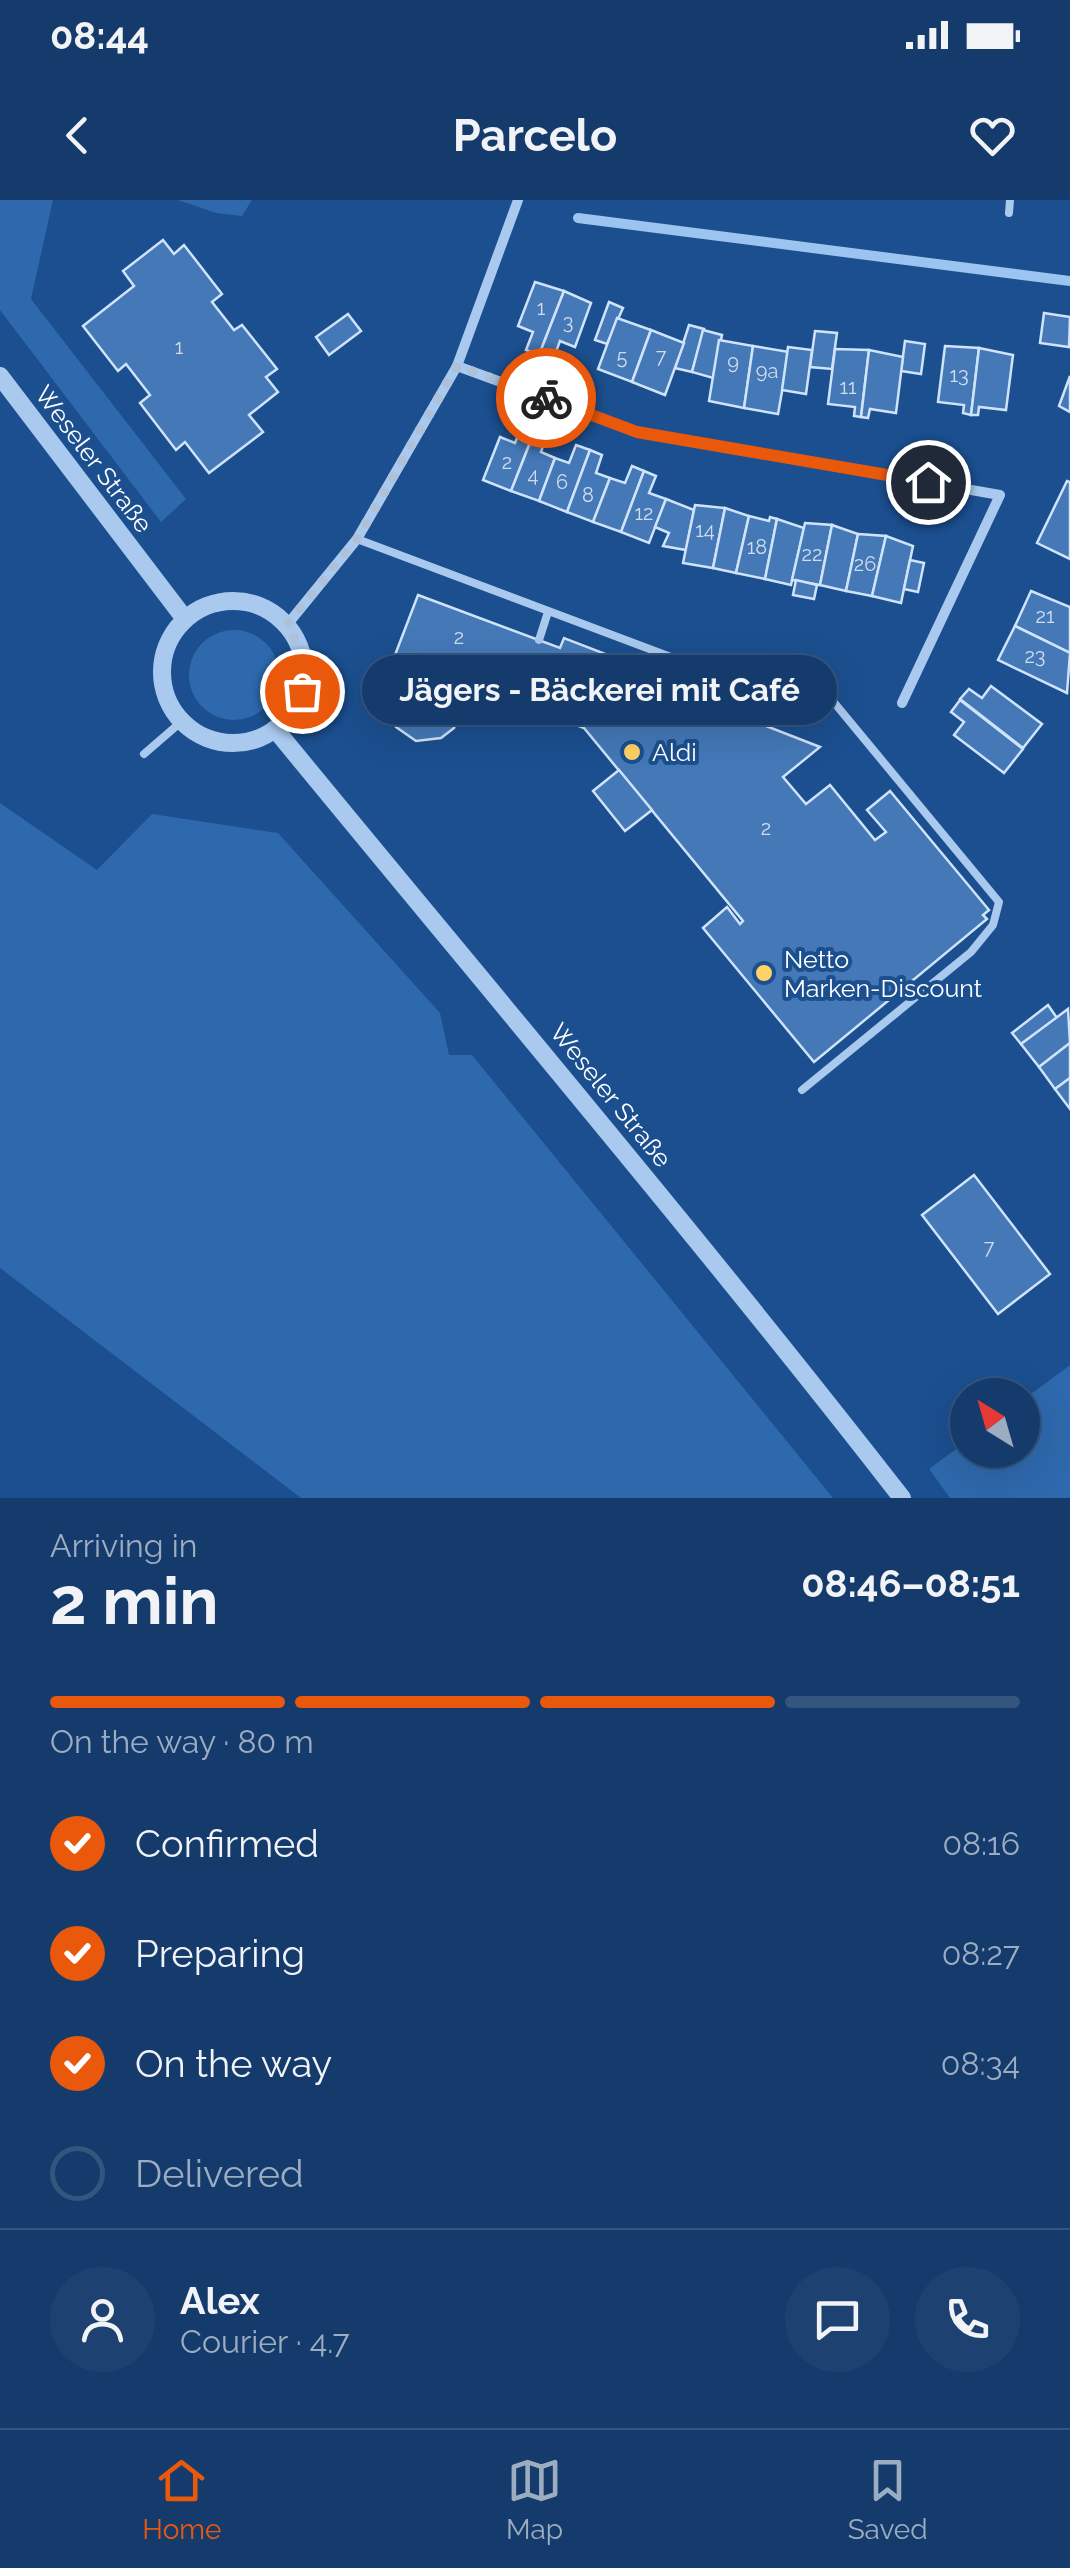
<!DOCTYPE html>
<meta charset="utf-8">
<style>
:root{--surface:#143b6b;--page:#1d4271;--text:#f1f3f6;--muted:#9dadc1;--line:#33557e;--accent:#ea580c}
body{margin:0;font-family:Raleway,sans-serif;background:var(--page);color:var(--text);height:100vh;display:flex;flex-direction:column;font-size:38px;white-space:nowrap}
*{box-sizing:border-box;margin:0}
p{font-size:32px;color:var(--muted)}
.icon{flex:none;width:55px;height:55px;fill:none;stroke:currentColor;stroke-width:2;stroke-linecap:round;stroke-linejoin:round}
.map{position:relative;height:1298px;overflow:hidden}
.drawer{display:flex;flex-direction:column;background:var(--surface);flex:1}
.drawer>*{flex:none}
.needle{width:65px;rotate:323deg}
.tools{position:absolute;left:950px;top:1178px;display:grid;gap:20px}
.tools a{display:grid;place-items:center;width:90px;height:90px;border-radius:50%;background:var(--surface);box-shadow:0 10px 40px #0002,0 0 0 2px var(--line);font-size:50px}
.pin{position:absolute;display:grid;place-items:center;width:85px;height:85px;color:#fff;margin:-42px;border:5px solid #fff;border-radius:50%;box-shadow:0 2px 10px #0007}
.courier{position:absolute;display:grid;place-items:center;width:100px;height:100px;margin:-50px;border:8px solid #ea580c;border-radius:50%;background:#fff;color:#222;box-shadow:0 2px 12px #0007}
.bubble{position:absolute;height:70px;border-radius:35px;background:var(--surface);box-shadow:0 10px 40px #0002,0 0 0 2px var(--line);font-size:32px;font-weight:700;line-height:70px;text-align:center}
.overview em{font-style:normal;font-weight:700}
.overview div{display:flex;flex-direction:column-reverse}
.overview{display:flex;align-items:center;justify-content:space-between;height:170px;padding:0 50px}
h1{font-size:65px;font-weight:700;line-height:75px}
.bar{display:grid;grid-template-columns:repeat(4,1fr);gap:15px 10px;align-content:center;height:120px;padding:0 50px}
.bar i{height:12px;border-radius:8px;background:var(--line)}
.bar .active{background:var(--accent)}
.bar p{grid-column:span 4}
.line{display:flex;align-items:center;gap:25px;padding:0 50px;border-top:2px solid var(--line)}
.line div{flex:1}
.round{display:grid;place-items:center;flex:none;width:105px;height:105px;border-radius:52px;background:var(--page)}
ol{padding:0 50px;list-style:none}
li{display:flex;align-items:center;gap:30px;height:110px}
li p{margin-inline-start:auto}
li .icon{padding:10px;border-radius:50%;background:var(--accent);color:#fff;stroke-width:4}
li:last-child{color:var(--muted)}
li i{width:55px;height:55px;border:5px solid var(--line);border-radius:50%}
.status{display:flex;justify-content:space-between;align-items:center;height:70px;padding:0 50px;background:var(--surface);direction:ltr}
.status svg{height:28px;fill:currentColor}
header{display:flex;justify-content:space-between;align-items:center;height:130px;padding:0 50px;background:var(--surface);font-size:45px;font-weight:700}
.tab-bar{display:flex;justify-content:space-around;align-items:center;height:140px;border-top:2px solid var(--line);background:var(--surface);font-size:28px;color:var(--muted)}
.tab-bar a{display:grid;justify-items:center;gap:5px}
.tab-bar .active{color:var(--accent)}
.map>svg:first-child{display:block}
.green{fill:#2e69ad}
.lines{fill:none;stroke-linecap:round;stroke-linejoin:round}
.stream{stroke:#9cc4f0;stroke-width:10}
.building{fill:#4478b7;stroke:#cfe3fa;stroke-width:2.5}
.service{stroke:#a9c9ee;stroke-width:8}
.minor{stroke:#a9c9ee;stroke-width:10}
.tertiary{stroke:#a9c9ee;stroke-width:18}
.done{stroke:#afc1d8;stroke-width:10;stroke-dasharray:0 18}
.route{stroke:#ea580c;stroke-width:12}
.poi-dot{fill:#ffd166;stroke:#1b4f8f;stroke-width:4}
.labels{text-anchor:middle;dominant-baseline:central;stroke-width:8;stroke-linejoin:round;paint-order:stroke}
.number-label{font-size:20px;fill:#d0dded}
.street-label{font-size:25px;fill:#fff;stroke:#1b4f8f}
.poi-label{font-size:25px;fill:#fff;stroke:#1b4f8f;text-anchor:start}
</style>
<div class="status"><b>08:44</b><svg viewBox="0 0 49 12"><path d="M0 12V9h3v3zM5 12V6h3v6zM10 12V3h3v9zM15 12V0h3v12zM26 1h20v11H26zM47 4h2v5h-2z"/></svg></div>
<header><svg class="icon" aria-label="back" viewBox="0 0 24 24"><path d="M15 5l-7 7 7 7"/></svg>Parcelo<svg class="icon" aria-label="heart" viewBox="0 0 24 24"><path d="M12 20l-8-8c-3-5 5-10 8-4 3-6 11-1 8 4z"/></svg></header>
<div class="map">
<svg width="1070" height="1298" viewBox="0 0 1070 1298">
<rect width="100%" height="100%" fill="#1b4f8f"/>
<g class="green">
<path d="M 0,0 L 53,0 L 31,99 L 186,299 L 161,322 L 0,110 Z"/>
<path d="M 178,0 L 252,0 L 242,16 L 216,13 Z"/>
<circle cx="234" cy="475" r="45"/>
<path d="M 0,603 L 97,670 L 152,614 L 278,633 L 440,813 L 449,855 L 472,855 L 833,1298 L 301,1298 L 0,1068 Z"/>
<path d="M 1070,1165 L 1070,1298 L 950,1298 L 929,1269 L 967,1241 L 968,1250 L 1022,1250 L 1023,1200 Z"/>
</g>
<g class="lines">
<path class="stream" d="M 578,18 L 1070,81"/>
</g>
<g class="building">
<path d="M 163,40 L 174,54 L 184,45 L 222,94 L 212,102 L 234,130 L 242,125 L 277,169 L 266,177 L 278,192 L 249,215 L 263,232 L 209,273 L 185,242 L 176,250 L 140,203 L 150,195 L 126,164 L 118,171 L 83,126 L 134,86 L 123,71 Z"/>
<path d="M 535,82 L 564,91 L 539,155 L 526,150 L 533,132 L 518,126 Z"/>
<path d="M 564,91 L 591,103 L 575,147 L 560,141 L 553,160 L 539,155 Z"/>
<path d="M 609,102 L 623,108 L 607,144 L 595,140 Z"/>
<path d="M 1044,113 L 1070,117 L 1069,147 L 1040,143 Z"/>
<path d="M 348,114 L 361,131 L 329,155 L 316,137 Z"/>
<path d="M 617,118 L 651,130 L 632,182 L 598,169 Z"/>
<path d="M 689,125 L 704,129 L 692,172 L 675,168 Z"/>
<path d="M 651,130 L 684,143 L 665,195 L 632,182 Z"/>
<path d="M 703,130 L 722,135 L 713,178 L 692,172 Z"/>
<path d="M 815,131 L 837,133 L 832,169 L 810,167 Z"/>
<path d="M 719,140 L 753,146 L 744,208 L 709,201 Z"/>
<path d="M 905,141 L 925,144 L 921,174 L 901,171 Z"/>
<path d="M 753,146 L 789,152 L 778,214 L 744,208 Z"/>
<path d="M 945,146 L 979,148 L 971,215 L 963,213 L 964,205 L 938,202 Z"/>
<path d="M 788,147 L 812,150 L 806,194 L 782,190 Z"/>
<path d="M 979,148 L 1013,155 L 1006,210 L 979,207 L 978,215 L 971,215 Z"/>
<path d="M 835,149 L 869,150 L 861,217 L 854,216 L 855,207 L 828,204 Z"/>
<path d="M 869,150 L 903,157 L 896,213 L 870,209 L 868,218 L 861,217 Z"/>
<path d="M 1070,176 L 1070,212 L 1059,206 Z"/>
<path d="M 522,225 L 535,230 L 511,291 L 483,280 L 500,237 L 515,243 Z"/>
<path d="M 535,230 L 547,234 L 541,252 L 555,258 L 539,301 L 511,291 Z"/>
<path d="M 576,245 L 590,250 L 567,312 L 539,301 L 555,258 L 569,263 Z"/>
<path d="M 590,250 L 602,255 L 596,273 L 610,278 L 593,322 L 567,312 Z"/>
<path d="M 632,266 L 644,271 L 621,332 L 593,322 L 610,278 L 625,283 Z"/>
<path d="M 644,271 L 656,276 L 649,293 L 666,299 L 649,343 L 621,332 Z"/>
<path d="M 1067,281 L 1070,282 L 1070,359 L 1037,343 Z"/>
<path d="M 666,299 L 694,310 L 686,350 L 663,346 L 669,333 L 655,327 Z"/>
<path d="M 695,305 L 725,308 L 713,368 L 683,363 Z"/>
<path d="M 725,308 L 749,316 L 736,373 L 713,368 Z"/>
<path d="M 749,316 L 769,321 L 770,317 L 777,319 L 765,379 L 736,373 Z"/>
<path d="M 777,319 L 804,328 L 791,385 L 765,379 Z"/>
<path d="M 805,323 L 832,325 L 820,385 L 792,380 Z"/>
<path d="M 832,325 L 858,334 L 846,391 L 820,385 Z"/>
<path d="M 858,334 L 886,336 L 872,396 L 846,391 Z"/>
<path d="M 886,336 L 913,346 L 901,403 L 872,396 Z"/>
<path d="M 910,360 L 924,363 L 918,392 L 904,389 Z"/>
<path d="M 796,380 L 817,385 L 814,399 L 793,395 Z"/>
<path d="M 1031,391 L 1070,407 L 1070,453 L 1015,426 Z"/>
<path d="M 418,395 L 560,448 L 564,438 L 717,497 L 730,512 L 820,547 L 783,577 L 806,604 L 830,585 L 875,640 L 886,632 L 867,610 L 890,591 L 989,710 L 983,715 L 987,719 L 814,862 L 703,728 L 727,707 L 740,724 L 743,721 L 584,528 L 471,484 L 454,528 L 441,538 L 416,541 L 396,527 L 390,504 L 407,459 L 395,455 Z"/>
<path d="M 1015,426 L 1070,453 L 1067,493 L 998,460 Z"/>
<path d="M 991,486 L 1042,524 L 1023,548 L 960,499 L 969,489 L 982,498 Z"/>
<path d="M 960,500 L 1023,549 L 1004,573 L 954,535 L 964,522 L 951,512 Z"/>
<path d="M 619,570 L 652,610 L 625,631 L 593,591 Z"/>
<path d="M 1048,805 L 1057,818 L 1021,844 L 1012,833 Z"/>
<path d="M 1068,809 L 1070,843 L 1039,867 L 1021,844 Z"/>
<path d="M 1070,843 L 1070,878 L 1055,889 L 1039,867 Z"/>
<path d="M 1070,878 L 1070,909 L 1055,889 Z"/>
<path d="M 974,975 L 1050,1074 L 998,1114 L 922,1015 Z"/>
</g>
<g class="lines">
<g class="service">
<path d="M 1009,13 L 1010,0"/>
<path d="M 357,339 L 700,468 L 832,500 L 999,702 L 993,725 L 971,752 L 802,890"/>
<path d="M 539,440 L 548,412"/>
<path d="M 510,523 L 517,502"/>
<path d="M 144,554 L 181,522"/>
</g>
<g class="minor">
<path d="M 457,166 L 637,232 L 1000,295 L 902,503"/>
<path d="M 287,425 L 357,339 L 457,166 L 518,0"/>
</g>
<g class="tertiary">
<path d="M 0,176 L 185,419"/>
<circle cx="233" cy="472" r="71"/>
<path d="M 275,529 C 485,785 699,1037 902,1298"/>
</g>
</g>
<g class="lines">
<path class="done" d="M 302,491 C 304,464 301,448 287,425 L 357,339 L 457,166 L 546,198"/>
<path class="route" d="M 546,198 L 637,232 L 928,282"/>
</g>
<g class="poi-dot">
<circle cx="632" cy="552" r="10"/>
<circle cx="764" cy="773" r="10"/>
</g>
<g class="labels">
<g class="number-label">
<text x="541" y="108">1</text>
<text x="568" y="122">3</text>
<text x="179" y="147">1</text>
<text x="661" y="156">7</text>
<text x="622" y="157">5</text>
<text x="733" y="162">9</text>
<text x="767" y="171">9a</text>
<text x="959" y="175">13</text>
<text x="848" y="187">11</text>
<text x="507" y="262">2</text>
<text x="533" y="275">4</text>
<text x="562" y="282">6</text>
<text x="588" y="295">8</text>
<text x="644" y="313">12</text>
<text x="705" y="330">14</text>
<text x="757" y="347">18</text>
<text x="812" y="354">22</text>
<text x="865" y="364">26</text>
<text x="1045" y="416">21</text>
<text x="459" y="437">2</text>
<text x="1035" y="456">23</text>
<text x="766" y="628">2</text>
<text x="989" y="1047">7</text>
</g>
<g class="street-label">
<text transform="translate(94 259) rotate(53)">Weseler Straße</text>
<text transform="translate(611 895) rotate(51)">Weseler Straße</text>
</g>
<g class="poi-label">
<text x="652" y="552">Aldi</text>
<text x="784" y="759">Netto<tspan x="784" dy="29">Marken-Discount</tspan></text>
</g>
</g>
</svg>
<div class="tools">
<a><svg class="needle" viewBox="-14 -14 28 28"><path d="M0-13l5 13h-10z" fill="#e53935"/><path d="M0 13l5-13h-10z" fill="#9dadc1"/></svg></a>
</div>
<div class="pin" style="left:302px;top:491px;background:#ea580c"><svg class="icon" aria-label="bag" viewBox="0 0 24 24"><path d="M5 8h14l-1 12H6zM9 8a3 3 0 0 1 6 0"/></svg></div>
<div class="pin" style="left:928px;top:282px;background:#1f2937"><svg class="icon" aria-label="home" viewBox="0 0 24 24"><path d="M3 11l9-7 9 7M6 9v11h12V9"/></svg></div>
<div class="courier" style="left:546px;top:198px"><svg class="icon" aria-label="bike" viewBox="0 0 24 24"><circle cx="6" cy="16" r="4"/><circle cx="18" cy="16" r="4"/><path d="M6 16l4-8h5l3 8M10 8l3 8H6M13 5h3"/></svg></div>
<div class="bubble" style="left:362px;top:455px;width:475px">Jägers - Bäckerei mit Café</div>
</div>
<section class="drawer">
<div class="overview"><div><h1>2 min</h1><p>Arriving in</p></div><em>08:46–08:51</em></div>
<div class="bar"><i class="active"></i><i class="active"></i><i class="active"></i><i></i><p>On the way · 80 m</p></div>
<ol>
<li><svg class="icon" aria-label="check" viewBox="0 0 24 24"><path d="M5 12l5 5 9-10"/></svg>Confirmed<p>08:16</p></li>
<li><svg class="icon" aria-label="check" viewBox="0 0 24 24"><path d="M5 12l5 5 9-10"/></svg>Preparing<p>08:27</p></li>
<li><svg class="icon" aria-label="check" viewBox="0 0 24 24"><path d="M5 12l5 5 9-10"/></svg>On the way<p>08:34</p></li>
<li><i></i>Delivered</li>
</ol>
<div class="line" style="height:180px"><a class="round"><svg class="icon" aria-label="person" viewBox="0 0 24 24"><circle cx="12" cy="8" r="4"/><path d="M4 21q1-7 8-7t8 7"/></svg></a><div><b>Alex</b><p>Courier · 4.7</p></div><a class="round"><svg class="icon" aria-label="chat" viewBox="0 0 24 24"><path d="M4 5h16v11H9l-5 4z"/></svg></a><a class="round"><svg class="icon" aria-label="phone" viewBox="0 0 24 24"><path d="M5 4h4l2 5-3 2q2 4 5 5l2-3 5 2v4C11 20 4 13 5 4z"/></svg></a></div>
</section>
<nav class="tab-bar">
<a class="active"><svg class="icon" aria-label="home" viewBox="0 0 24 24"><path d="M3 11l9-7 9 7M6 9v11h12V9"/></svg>Home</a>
<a><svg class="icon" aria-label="map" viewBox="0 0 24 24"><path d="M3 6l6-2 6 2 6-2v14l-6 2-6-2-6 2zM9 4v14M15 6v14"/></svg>Map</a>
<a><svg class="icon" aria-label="saved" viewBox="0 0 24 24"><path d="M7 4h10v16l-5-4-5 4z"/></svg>Saved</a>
</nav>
